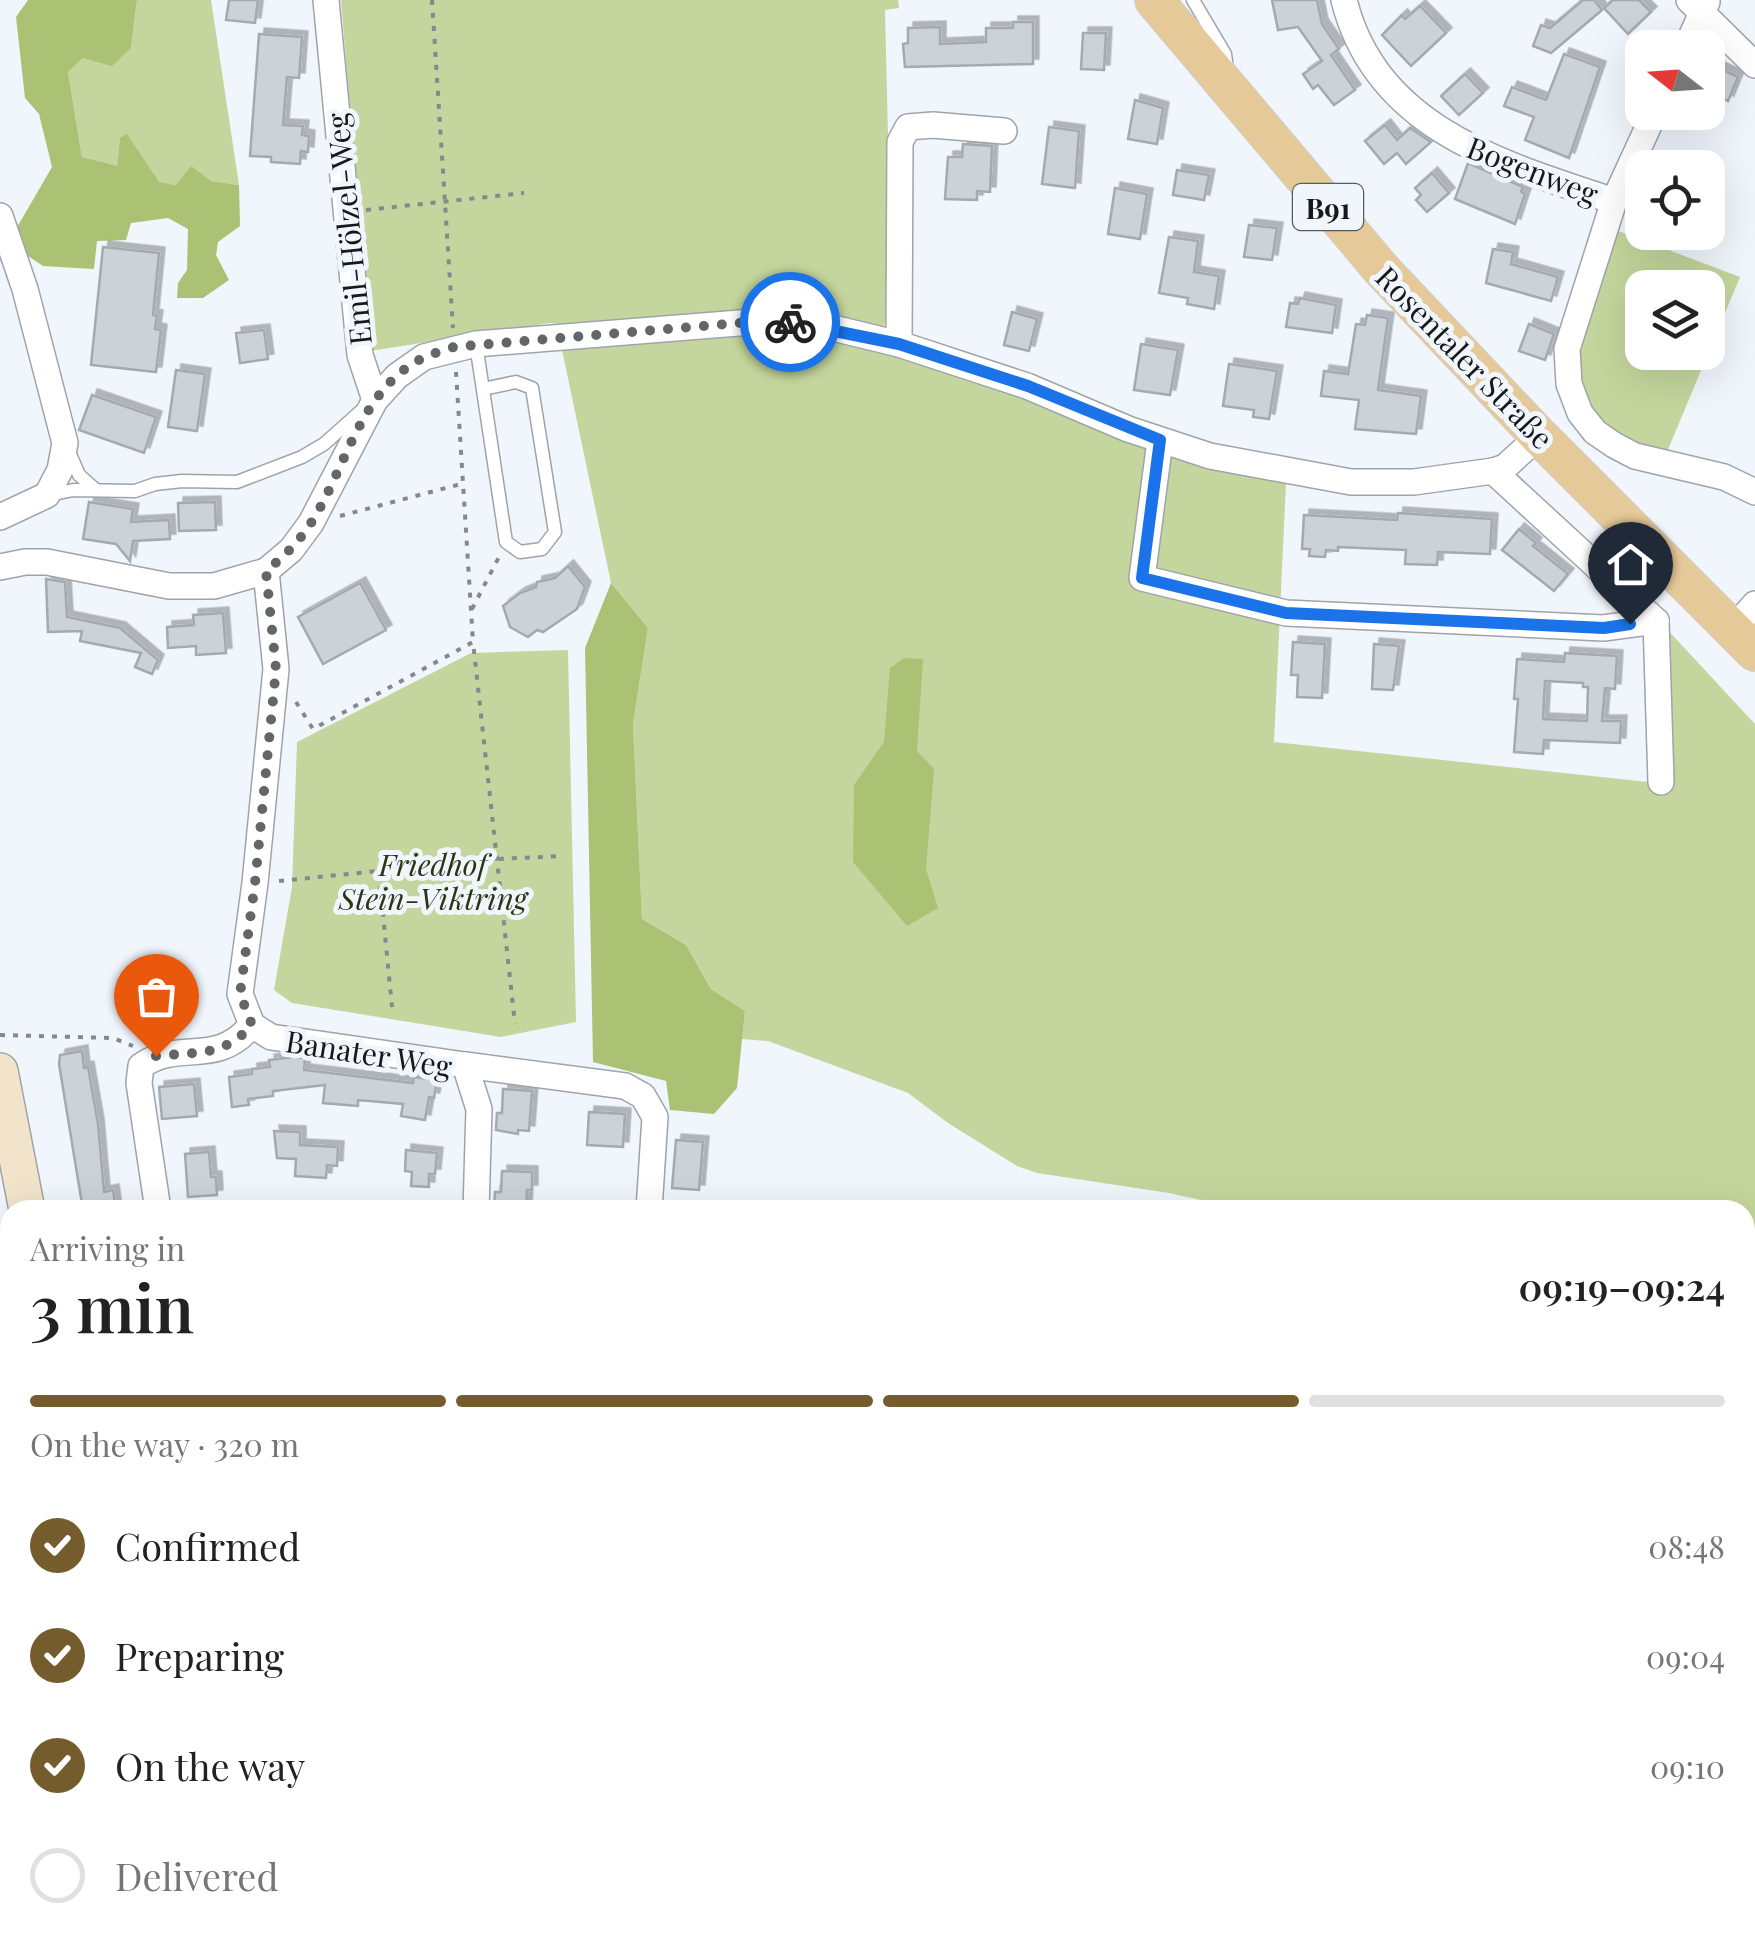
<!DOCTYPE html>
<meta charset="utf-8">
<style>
:root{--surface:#fff;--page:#f2f2f2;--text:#222;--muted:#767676;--line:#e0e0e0;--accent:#745c2c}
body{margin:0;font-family:"Playfair Display",serif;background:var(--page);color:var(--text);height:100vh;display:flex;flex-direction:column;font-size:38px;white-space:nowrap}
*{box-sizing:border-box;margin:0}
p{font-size:32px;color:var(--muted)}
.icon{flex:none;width:55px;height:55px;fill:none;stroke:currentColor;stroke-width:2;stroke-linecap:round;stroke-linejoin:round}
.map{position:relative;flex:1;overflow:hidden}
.side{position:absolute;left:0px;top:1200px;width:1755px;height:750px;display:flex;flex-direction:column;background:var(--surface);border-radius:30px 30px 0 0;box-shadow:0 10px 40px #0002}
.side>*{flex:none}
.needle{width:65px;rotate:287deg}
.buttons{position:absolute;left:1625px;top:30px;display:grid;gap:20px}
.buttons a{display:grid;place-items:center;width:100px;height:100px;border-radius:20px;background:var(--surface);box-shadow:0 10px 40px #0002;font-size:50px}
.pin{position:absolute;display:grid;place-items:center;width:85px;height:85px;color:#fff;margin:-102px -42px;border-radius:50% 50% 50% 0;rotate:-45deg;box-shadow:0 0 10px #0007}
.pin .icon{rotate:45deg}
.courier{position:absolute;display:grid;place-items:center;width:100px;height:100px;margin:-50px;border:8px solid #1a73e8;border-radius:50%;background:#fff;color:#222;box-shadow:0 2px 12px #0007}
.summary em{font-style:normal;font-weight:600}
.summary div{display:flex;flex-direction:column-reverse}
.summary{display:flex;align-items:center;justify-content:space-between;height:170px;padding:0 30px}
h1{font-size:65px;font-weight:600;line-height:75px}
.bar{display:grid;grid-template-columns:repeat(4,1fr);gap:15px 10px;align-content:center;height:120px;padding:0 30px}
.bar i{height:12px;border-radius:8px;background:var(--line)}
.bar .on{background:var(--accent)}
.bar p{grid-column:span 4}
ol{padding:0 30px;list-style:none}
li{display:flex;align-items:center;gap:30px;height:110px}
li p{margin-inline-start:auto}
li .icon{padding:10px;border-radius:50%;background:var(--accent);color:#fff;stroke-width:4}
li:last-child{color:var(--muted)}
li i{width:55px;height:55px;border:5px solid var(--line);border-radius:50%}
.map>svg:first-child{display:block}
.green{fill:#c4d69d;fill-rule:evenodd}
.forest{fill:#abc275}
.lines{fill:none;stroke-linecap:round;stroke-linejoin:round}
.stream{stroke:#4ec2d0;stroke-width:6}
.building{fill:#cbd2d8;stroke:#a4aab0;stroke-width:2.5;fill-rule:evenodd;filter:url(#shadow)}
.service-casing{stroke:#9ea4aa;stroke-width:15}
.minor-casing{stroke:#9ea4aa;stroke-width:28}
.secondary-casing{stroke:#9ea4aa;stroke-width:38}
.primary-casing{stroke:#d0d1d1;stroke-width:40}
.path{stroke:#85898d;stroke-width:4;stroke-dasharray:5 8;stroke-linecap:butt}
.service{stroke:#fff;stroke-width:12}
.minor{stroke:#fff;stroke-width:25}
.secondary{stroke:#f2e4cb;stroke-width:35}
.primary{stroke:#e6c998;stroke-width:38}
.done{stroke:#626669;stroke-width:10;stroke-dasharray:0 18}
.route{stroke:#1a73e8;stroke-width:12}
.labels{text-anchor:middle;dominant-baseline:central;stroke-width:10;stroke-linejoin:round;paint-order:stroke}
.shield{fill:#f0f6fc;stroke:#575b5e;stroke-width:2.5}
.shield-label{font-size:28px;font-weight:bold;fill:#16181a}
.street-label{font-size:30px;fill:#16181a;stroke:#f0f6fc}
.park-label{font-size:30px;font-style:italic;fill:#2b3413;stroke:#f0f6fc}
</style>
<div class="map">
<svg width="1755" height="1950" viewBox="0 0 1755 1950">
<defs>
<filter id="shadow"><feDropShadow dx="5.5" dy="-5.5" stdDeviation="0" flood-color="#0004"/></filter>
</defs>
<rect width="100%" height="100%" fill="#f0f6fc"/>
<g class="green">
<path d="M 137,0 L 211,0 L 239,185 L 211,181 L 176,185 L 159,182 L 120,139 L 117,167 L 82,157 L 68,72 L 83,58 L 131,48 Z"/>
<path d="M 341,0 L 898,0 L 899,8 L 885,10 L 892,301 L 883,329 L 788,312 L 734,310 L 570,325 L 550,323 L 370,351 Z"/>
<path d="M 1613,229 L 1740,277 L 1667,452 C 1653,449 1635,447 1622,440 C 1541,396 1593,295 1613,229 ZM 1642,288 L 1708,288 L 1708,352 L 1642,352 Z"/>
<path d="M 778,328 L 944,366 L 1193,459 L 1286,483 L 1274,742 L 1667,784 L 1664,626 L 1755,724 L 1755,1636 L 1745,1637 L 1745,1210 L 1246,1210 L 1169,1193 L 1037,1173 L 1017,1166 L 948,1123 L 908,1093 L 768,1041 L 742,1039 L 745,1011 L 711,989 L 686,945 L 642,919 L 633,724 L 648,628 L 611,583 L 561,345 Z"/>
<path d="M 568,650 L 576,1022 L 501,1037 L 292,1003 L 274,990 L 292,887 L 297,742 L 471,653 Z"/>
<path d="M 1745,1686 L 1755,1694 L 1755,1804 L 1745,1801 Z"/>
<path d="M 773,1940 L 1030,1940 L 1028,1950 L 773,1950 Z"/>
<path d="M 1154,1940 L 1286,1940 L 1285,1950 L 1153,1950 Z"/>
</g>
<g class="forest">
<path d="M 28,0 L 137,0 L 131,48 L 112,66 L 83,58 L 68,72 L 82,157 L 117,166 L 120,138 L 127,134 L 159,182 L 176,185 L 191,166 L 211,181 L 239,185 L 240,226 L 218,242 L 216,255 L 229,280 L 203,298 L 177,298 L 178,283 L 187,270 L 188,229 L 168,218 L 131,223 L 126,240 L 97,241 L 94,269 L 43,266 L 25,254 L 16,229 L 52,167 L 39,114 L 25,98 L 16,17 Z"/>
<path d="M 611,583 L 648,628 L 633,724 L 642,919 L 686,945 L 711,989 L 745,1011 L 737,1088 L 714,1114 L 670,1110 L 666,1081 L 593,1062 L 585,648 Z"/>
<path d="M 904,658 L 923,659 L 917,751 L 934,769 L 926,869 L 938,908 L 907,926 L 853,862 L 854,785 L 884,742 L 890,668 Z"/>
</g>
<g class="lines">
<g class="stream">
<path d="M 0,1632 L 10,1633"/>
<path d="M 148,1940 L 154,1950"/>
</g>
</g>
<g class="building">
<path d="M 229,0 L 258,0 L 255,23 L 226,20 Z"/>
<path d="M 1272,0 L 1317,0 L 1322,24 L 1339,49 L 1331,55 L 1355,90 L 1334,105 L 1318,85 L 1313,89 L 1303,74 L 1322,61 L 1298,27 L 1278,30 Z"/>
<path d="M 1583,0 L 1594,0 L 1602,10 L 1551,53 L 1533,46 L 1541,25 L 1550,28 Z"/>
<path d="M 1613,0 L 1639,0 L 1651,12 L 1628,34 L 1604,8 Z"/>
<path d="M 1420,6 L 1446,33 L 1411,66 L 1382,35 L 1402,15 L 1405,19 Z"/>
<path d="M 1013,22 L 1033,22 L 1033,64 L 905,67 L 903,44 L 908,43 L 908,28 L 940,27 L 940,44 L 986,42 L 986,28 L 1013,28 Z"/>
<path d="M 1083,33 L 1106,33 L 1104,70 L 1081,69 Z"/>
<path d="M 259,34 L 302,37 L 299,78 L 287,77 L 283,125 L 303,126 L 302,135 L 309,136 L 308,152 L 301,151 L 300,164 L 271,162 L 271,157 L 250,156 Z"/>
<path d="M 1564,54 L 1600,67 L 1569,158 L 1525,140 L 1534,117 L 1504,106 L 1512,87 L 1546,100 Z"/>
<path d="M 1708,63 L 1738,77 L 1728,101 L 1708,92 Z"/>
<path d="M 1465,74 L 1483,93 L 1459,115 L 1441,96 Z"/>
<path d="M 1135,100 L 1163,108 L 1157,144 L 1128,139 Z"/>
<path d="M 1385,125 L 1397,140 L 1410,128 L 1431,142 L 1406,164 L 1397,153 L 1384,164 L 1365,141 Z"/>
<path d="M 1049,127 L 1079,131 L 1075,188 L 1042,184 Z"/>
<path d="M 963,144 L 992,146 L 990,192 L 977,191 L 977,200 L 945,199 L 948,157 L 962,157 Z"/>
<path d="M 1468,163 L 1523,187 L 1521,192 L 1525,194 L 1515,224 L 1455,199 Z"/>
<path d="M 1177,170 L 1209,175 L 1204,200 L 1173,195 Z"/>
<path d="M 1432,173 L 1449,193 L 1427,212 L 1416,200 L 1421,195 L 1415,188 Z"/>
<path d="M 1115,188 L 1147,194 L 1140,239 L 1108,234 Z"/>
<path d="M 1249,225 L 1277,228 L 1272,260 L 1244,257 Z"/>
<path d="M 1169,237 L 1198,241 L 1194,272 L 1219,276 L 1214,309 L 1187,304 L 1188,298 L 1159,293 Z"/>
<path d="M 103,247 L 159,253 L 153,315 L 157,316 L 155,329 L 161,330 L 156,372 L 91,365 Z"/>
<path d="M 1493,249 L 1513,252 L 1511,264 L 1558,277 L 1551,301 L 1486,283 Z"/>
<path d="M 1300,298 L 1336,305 L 1332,333 L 1286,327 L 1290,303 L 1298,304 Z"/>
<path d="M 1012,312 L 1037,319 L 1029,351 L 1004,345 Z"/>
<path d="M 1367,315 L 1388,318 L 1378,390 L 1421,396 L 1416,434 L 1355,429 L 1359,400 L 1321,396 L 1324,371 L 1348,374 L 1356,324 L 1365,325 Z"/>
<path d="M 1529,324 L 1554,334 L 1545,360 L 1519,351 Z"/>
<path d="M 264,330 L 268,359 L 240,363 L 236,333 Z"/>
<path d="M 1141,344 L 1178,350 L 1170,395 L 1134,390 Z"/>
<path d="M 1229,364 L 1277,371 L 1269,419 L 1253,417 L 1254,410 L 1223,406 Z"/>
<path d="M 176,370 L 205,374 L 197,431 L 168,427 Z"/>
<path d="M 92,395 L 156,417 L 144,453 L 79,430 Z"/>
<path d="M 89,502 L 133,509 L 131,522 L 169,520 L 170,539 L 133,541 L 130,561 L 116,544 L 83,539 Z"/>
<path d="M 215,502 L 216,530 L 179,531 L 178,503 Z"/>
<path d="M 1398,513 L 1492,519 L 1490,554 L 1438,552 L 1437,565 L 1405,564 L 1406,550 L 1338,547 L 1338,551 L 1326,550 L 1325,557 L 1309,556 L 1310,549 L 1302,549 L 1304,515 L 1397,520 Z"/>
<path d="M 1519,529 L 1536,543 L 1533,546 L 1568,574 L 1554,591 L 1502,550 Z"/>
<path d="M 568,566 L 585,587 L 577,609 L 543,632 L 537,630 L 528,637 L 510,627 L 503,606 L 520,593 L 536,587 L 537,582 L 555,578 Z"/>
<path d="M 46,579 L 65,582 L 67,617 L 120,628 L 158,660 L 152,674 L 135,667 L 141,653 L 80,641 L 82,631 L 48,632 Z"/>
<path d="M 360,583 L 386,630 L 323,664 L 298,617 Z"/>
<path d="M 223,613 L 226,653 L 196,655 L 196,646 L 168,648 L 167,627 L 194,625 L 193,615 Z"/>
<path d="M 1293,642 L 1325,644 L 1322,698 L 1297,697 L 1298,675 L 1291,675 Z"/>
<path d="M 1374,644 L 1399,646 L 1393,690 L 1372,689 Z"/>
<path d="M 1565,653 L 1617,656 L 1615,689 L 1605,688 L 1602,721 L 1621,721 L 1620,743 L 1544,740 L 1543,754 L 1514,752 L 1518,699 L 1514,699 L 1517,659 L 1564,662 ZM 1545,681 L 1583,683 L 1583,687 L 1588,687 L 1587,721 L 1543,719 Z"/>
<path d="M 82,1051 L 84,1068 L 88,1067 L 98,1124 L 104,1192 L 113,1190 L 116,1210 L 83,1210 L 59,1064 L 60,1055 Z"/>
<path d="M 294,1057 L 305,1058 L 304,1070 L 413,1083 L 414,1077 L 437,1080 L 434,1098 L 429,1097 L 425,1120 L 401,1116 L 403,1104 L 358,1100 L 358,1106 L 323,1103 L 325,1085 L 273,1091 L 273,1096 L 248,1099 L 249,1105 L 232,1107 L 229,1077 L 252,1074 L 252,1069 L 270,1067 L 269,1060 Z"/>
<path d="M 194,1084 L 197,1116 L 162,1119 L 159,1087 Z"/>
<path d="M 503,1089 L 532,1091 L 529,1131 L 518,1130 L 518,1134 L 496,1130 L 497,1113 L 502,1113 Z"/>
<path d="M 589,1112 L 625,1114 L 623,1147 L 587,1145 Z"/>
<path d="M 274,1131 L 300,1132 L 300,1145 L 338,1147 L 337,1166 L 327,1165 L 326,1178 L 295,1176 L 296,1159 L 277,1158 Z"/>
<path d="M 676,1140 L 703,1142 L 699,1190 L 672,1188 Z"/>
<path d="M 406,1150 L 437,1153 L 435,1174 L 429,1174 L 429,1187 L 411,1186 L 412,1172 L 405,1171 Z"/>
<path d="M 209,1152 L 211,1177 L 216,1177 L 217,1195 L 188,1197 L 185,1154 Z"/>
<path d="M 502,1171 L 532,1172 L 532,1190 L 527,1190 L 526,1210 L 494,1210 L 495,1192 L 501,1192 Z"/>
</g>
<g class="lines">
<defs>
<g id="service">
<path d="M 1193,0 L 1225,54 L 1227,69"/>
<path d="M 476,344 L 506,542 L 520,552 L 542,549 L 555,532 L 532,388 L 516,382 L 483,389"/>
<path d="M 69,452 L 79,475 L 96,490"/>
<path d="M 49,495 L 73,490 L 135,491 L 155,484 L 182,481 L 237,482 L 302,457 L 324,444 L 361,411"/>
</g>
<g id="minor">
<path d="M 326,0 L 360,355 L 375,400"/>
<path d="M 1344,0 C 1376,129 1503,164 1614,201"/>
<path d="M 1689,0 L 1755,65"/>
<path d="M 1686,48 L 1707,2"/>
<path d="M 1655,112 L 1614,201 L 1567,349 L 1569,384 L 1580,413 L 1595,432 L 1614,445 L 1635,456 L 1724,477 L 1755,492"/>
<path d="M 0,216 L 25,289 L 65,443 L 60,470 L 47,495 L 0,517"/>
<path d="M 899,344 L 900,142 L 908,127 L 933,125 L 1004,131"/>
<path d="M 1160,441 L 1142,578 L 1286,613 L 1603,628 L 1656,621"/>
<path d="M 1493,471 L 1656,621"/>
<path d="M 0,567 L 25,562 L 47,562 L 169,586 L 214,586 L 266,571 L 291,550 L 311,523 L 375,400 L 397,376 L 424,357 L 476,344 L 776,320 L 833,328 L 899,344 L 1027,386 L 1128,429 L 1210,456 L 1351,482 L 1414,482 L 1493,471 L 1505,467 L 1539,436"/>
<path d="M 1656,621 L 1661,782"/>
<path d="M 1733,629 L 1755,604"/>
<path d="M 252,1025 L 240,994 L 255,883 L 276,669 L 266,571"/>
<path d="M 252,1025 L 271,1037 L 465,1065 L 479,1109 L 476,1210"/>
<path d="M 465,1065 L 625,1086 L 643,1096 L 655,1117 L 649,1210"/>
<path d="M 158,1210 L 139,1083 L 141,1066 C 181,1038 215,1069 252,1025"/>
<path d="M 1745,1906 L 1755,1918"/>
<path d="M 466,1950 L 466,1940"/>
<path d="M 1307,1950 L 1308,1940"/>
<path d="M 1557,1950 L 1561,1940"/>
</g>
<g id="secondary">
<path d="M 0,1071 L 27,1210"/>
<path d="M 93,1950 L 93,1940"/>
</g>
<path id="primary" d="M 1154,0 L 1382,270 L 1539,436 L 1755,652"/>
</defs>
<use href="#service" class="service-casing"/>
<use href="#minor" class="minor-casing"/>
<use href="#secondary" class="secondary-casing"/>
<use href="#primary" class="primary-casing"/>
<g class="path">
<path d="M 432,0 L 453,328"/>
<path d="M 366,210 L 524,193"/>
<path d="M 456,372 L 473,642"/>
<path d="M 340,516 L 461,484"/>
<path d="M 472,609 L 500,555"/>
<path d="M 296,702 L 313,729 L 473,642 L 515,1024"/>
<path d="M 379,873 L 392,1007"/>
<path d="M 279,881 L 497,859 L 563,856"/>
<path d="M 0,1035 L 113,1038 L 133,1046"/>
<path d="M 0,1606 L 10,1607"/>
</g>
<use href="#service" class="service"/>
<use href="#minor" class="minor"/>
<use href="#secondary" class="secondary"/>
<use href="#primary" class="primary"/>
</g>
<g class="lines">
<path class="done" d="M 156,1056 C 196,1052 224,1057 252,1025 L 240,994 L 255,883 L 276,669 L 266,571 C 283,557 297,544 309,526 C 346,471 359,388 425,357 C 434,353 445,350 454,347 L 776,320 L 790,322"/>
<path class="route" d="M 790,322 L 899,344 L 1028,386 L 1160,440 L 1142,578 L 1286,613 L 1604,628 L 1630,624"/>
</g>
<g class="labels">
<rect class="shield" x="1293" y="184" width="70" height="46" rx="8"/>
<g class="shield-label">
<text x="1328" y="207">B91</text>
</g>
<g class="street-label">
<text transform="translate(1533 170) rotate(21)">Bogenweg</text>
<text transform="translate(348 229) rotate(-96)">Emil-Hölzel-Weg</text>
<text transform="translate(1465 357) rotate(46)">Rosentaler Straße</text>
<text transform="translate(369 1053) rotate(9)">Banater Weg</text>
</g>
<g class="park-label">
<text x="433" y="864">Friedhof<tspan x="433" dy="34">Stein-Viktring</tspan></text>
</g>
</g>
</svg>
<div class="buttons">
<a><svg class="needle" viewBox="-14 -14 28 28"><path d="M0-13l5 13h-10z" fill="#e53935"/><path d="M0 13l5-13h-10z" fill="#767676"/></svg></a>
<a><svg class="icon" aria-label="locate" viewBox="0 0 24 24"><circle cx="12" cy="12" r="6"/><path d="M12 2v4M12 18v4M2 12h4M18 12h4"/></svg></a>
<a><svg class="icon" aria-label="layers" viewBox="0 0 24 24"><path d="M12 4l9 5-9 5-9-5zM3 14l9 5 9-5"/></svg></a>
</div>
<div class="pin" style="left:156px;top:1056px;background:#ea580c"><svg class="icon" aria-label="bag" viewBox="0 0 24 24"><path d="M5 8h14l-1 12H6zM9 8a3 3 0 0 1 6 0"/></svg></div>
<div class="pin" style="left:1630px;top:624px;background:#1f2937"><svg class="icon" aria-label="home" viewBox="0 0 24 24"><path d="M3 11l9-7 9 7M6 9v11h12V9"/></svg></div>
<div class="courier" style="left:790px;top:322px"><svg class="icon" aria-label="bike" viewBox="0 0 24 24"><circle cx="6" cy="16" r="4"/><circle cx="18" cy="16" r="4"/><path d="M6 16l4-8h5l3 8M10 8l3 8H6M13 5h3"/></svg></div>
<section class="side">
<div class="summary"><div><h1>3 min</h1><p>Arriving in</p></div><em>09:19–09:24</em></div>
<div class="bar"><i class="on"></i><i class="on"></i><i class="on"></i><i></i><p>On the way · 320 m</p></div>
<ol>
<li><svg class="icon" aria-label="check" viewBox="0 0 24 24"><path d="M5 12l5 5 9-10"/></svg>Confirmed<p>08:48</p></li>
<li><svg class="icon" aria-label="check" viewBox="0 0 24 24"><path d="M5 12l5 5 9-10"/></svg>Preparing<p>09:04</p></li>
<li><svg class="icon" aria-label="check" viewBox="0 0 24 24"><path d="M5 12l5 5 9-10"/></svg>On the way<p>09:10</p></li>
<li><i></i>Delivered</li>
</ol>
</section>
</div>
